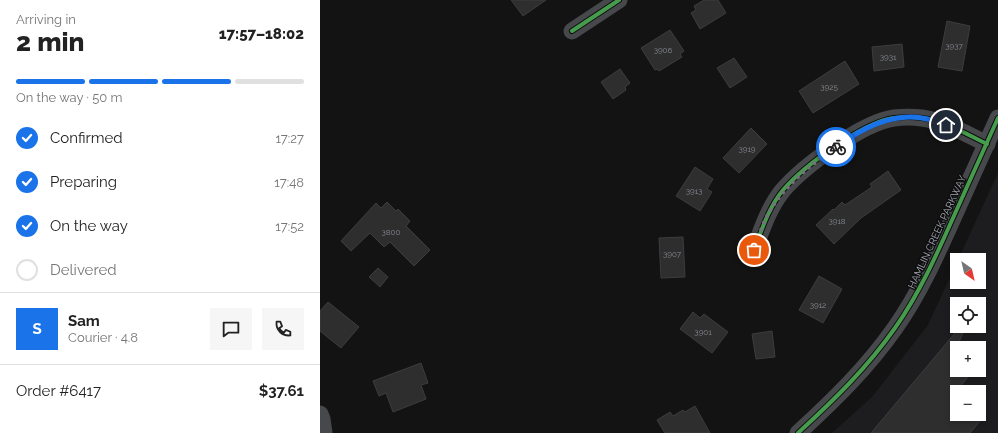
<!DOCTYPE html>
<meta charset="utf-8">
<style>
:root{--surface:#fff;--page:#f6f6f6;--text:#222;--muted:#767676;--line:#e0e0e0;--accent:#1a73e8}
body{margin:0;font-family:Raleway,sans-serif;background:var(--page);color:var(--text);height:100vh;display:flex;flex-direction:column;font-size:15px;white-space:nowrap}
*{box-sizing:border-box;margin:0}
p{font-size:13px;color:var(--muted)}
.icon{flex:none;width:22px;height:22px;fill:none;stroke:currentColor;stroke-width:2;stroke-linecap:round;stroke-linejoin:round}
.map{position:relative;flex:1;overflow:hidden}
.side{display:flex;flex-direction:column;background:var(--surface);width:320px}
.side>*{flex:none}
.needle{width:26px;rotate:146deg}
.controls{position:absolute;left:630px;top:253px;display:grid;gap:8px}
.controls a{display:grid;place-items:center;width:36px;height:36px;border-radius:0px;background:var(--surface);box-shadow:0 2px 6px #0003;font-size:20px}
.pin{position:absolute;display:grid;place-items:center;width:34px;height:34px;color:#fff;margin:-17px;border:2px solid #fff;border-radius:50%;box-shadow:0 1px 4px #0007}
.courier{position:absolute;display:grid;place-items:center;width:40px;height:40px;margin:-20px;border:3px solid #1a73e8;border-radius:50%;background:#fff;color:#222;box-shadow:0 1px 5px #0007}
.overview em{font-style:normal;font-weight:800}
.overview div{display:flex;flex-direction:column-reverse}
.overview{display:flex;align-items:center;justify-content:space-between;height:68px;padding:0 16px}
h1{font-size:26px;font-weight:800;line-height:30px}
.bar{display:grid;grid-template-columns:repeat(4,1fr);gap:6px 4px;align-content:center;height:48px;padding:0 16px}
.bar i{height:5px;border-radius:3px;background:var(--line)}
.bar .on{background:var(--accent)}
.bar p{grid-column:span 4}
.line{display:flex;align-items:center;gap:10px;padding:0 16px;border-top:1px solid var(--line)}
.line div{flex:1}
.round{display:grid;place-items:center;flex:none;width:42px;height:42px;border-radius:0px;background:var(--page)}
ol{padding:0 16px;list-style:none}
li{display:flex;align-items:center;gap:12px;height:44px}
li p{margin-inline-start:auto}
li .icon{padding:4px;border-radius:50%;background:var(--accent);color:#fff;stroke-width:4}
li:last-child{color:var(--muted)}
li i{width:22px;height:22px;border:2px solid var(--line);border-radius:50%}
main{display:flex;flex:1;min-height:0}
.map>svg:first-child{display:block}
.built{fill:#1d1d1f;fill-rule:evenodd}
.building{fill:#2e2e2e;stroke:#3c3d3f}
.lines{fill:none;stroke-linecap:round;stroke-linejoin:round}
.street{stroke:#47484c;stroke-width:17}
.cycleway-casing{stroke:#0e0e0f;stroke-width:6}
.cycleway{stroke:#469c4c;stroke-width:4}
.done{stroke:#72747b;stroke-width:4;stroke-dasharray:0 7.2}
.route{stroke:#1a73e8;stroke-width:5}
.labels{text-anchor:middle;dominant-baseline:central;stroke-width:3;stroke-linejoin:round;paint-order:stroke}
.number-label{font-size:8px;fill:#878a92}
.street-label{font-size:10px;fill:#a5a8b3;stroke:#0e0e0f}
</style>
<main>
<section class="side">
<div class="overview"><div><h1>2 min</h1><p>Arriving in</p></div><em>17:57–18:02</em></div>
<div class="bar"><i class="on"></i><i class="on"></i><i class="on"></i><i></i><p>On the way · 50 m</p></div>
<ol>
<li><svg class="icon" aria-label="check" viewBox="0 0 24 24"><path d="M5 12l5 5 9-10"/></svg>Confirmed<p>17:27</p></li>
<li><svg class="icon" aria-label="check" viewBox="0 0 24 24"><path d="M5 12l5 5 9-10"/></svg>Preparing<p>17:48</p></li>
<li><svg class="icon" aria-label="check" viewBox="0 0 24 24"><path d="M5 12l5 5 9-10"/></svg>On the way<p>17:52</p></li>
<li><i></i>Delivered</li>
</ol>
<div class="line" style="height:72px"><b class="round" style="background:var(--accent);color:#fff">S</b><div><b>Sam</b><p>Courier · 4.8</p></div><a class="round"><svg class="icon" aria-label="chat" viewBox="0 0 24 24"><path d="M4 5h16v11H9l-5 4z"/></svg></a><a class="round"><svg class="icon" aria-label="phone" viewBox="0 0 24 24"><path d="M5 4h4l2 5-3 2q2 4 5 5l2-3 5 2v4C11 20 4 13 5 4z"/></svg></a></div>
<div class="line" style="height:52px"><div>Order #6417</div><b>$37.61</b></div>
</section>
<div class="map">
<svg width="678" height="433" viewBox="0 0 678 433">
<rect width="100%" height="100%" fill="#131313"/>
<path class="built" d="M 678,173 L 678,433 L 512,433 L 552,397 L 608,325 L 637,262 L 637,282 L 659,282 L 659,260 L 638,260 ZM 637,304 L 659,304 L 659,326 L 637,326 ZM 637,348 L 659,348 L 659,370 L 637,370 ZM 637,392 L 659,392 L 659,414 L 637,414 Z"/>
<g class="building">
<path d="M 191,0 L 226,0 L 203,16 Z"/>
<path d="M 384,0 L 398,0 L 406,13 L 380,29 L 371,13 L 376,10 L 374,6 Z"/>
<path d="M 627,21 L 650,26 L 642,71 L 618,67 Z"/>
<path d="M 350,30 L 364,51 L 360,54 L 362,57 L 339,71 L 338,69 L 335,70 L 321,48 Z"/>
<path d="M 582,44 L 584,67 L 554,71 L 552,47 Z"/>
<path d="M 414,58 L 427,77 L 410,88 L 397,68 Z"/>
<path d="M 525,61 L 539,84 L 493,113 L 479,91 Z"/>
<path d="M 300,69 L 310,83 L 305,87 L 306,90 L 293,99 L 281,82 Z"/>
<path d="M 431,128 L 447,144 L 419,173 L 403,158 Z"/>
<path d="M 375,167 L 393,179 L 387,189 L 392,192 L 380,211 L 356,196 Z"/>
<path d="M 568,171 L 581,190 L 541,218 L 514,244 L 496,225 L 513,209 L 514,210 L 522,202 L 525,205 L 552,187 L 550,184 Z"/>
<path d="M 67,202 L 76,211 L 78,209 L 90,221 L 86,226 L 110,250 L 94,266 L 70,242 L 64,247 L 50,233 L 31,251 L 21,241 L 56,203 L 61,208 Z"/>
<path d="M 363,237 L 365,277 L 341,278 L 339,238 Z"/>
<path d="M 58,268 L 68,277 L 60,287 L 49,277 Z"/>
<path d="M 499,276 L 522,289 L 503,323 L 479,310 Z"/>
<path d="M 8,302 L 39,327 L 21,348 L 0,331 L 0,311 Z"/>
<path d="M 373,312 L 380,318 L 384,314 L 408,332 L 392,353 L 360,329 Z"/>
<path d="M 641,326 L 646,326 L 635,351 L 637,353 L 637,370 L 654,370 L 637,390 L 637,414 L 666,414 L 650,433 L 551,433 Z"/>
<path d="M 452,331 L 455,357 L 436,359 L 432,334 Z"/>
<path d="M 101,363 L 108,383 L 101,385 L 106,399 L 73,412 L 66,393 L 59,396 L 53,381 Z"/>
<path d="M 375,406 L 390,433 L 345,433 L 337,420 L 350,412 L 353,416 L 363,410 L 365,412 Z"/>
</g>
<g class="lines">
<g class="street">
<path d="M 252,31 L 299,0"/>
<path d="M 434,250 C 442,229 449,207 463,190 C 484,166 543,122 574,118 C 582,117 594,117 602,118 C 625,121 646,134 667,144"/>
<path d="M 0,414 L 2,419 L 4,433"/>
<path d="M 478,433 C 513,401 547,368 575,328 C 599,294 616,256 633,218 C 648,185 663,152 678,118"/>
</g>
<defs>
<g id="cycleway">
<path d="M 252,31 L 299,0"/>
<path d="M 434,250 C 442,229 449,207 463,190 C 484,166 543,122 574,118 C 582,117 594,117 602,118 C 625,121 646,134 667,144"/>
<path d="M 478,433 C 513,401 547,368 575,328 C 599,294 616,256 633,218 C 648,185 663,152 678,118"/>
</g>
</defs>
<use href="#cycleway" class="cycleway-casing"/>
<use href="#cycleway" class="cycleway"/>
</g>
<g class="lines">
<path class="done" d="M 434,250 C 438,240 441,228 446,218 C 462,187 488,167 516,147"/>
<path class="route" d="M 516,147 C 541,129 570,113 602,118 C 610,119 618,123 626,125"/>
</g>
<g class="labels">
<g class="number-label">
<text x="634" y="46">3937</text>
<text x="343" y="50">3906</text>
<text x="568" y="57">3931</text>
<text x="509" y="87">3925</text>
<text x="427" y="149">3919</text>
<text x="374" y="191">3913</text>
<text x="517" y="221">3918</text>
<text x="71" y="232">3800</text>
<text x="352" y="254">3907</text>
<text x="498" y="305">3912</text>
<text x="383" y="332">3901</text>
</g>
<g class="street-label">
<text transform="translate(617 232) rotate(-65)">HAMLIN CREEK PARKWAY</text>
</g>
</g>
</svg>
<div class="controls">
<a><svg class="needle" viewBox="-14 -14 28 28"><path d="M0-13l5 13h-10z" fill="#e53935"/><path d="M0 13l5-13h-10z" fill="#767676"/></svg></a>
<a><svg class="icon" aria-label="locate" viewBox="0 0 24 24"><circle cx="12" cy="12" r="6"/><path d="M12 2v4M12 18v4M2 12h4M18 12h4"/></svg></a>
<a>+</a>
<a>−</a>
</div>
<div class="pin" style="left:434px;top:250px;background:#ea580c"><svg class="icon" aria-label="bag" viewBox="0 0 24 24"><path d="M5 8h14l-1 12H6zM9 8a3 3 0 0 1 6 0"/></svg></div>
<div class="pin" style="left:626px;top:125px;background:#1f2937"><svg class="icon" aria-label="home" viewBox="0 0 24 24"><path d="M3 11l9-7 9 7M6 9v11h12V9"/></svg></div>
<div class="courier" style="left:516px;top:147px"><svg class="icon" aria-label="bike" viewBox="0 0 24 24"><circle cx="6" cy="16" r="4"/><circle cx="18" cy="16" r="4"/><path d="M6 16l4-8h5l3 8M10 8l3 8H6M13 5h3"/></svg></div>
</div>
</main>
